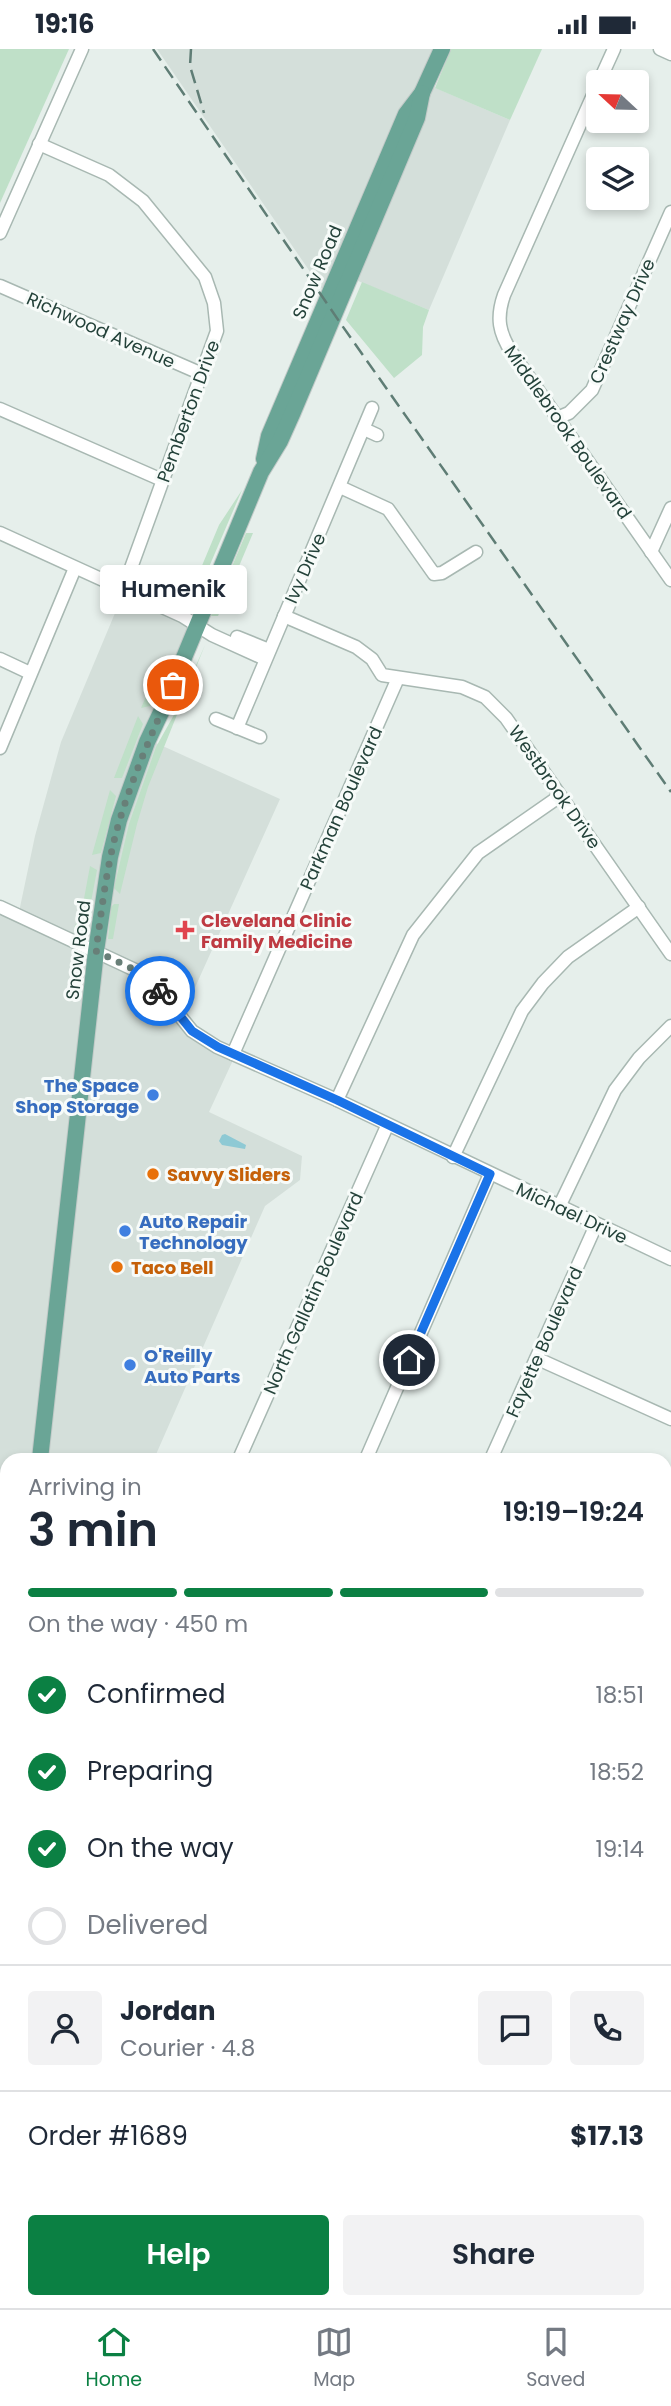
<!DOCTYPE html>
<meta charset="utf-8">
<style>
:root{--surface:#fff;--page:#f2f2f3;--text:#1f2937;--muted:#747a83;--line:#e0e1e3;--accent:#0b8043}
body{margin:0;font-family:Poppins,sans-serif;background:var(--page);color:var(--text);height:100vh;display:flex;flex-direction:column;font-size:26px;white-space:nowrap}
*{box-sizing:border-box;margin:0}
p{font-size:23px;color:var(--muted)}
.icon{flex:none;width:38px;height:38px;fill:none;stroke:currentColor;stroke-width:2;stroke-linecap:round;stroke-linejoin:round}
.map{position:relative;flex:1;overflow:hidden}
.drawer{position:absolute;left:0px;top:1404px;width:672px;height:856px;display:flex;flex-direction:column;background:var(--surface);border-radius:21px 21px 0 0;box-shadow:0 4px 10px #0003}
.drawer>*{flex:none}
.needle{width:46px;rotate:292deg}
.tools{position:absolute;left:586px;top:21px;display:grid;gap:14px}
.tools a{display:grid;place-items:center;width:63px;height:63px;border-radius:7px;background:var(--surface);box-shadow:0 4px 10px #0003;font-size:35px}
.pin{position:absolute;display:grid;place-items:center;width:60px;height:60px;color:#fff;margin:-30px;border:4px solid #fff;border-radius:50%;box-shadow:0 2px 7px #0007}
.courier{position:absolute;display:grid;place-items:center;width:70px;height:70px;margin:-35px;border:5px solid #1a73e8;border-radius:50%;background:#fff;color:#222;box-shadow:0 2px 9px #0007}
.bubble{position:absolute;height:49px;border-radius:7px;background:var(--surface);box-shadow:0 4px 10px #0003;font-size:23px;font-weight:600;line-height:49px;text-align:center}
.overview em{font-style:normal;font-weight:600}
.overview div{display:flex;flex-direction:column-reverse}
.overview{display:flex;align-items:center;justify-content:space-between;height:119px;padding:0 28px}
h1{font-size:46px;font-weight:600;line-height:52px}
.bar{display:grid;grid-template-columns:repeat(4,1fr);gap:10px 7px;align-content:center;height:84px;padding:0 28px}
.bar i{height:9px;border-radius:5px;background:var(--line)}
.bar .selected{background:var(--accent)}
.bar p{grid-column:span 4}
.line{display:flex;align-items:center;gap:18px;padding:0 28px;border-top:2px solid var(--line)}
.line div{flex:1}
.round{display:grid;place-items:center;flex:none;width:74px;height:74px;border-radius:7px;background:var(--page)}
ol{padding:0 28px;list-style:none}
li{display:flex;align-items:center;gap:21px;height:77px}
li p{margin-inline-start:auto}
li .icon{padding:7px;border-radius:50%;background:var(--accent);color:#fff;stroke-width:4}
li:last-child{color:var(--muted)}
li i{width:38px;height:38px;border:4px solid var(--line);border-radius:50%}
.cta{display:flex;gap:14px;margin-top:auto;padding:14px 28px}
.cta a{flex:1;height:80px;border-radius:7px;background:var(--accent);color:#fff;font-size:28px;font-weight:600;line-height:80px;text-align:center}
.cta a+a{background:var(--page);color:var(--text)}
.status{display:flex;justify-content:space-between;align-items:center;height:49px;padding:0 35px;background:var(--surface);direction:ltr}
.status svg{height:19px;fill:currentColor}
.menu{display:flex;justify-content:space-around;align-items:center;height:98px;border-top:2px solid var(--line);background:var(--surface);font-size:19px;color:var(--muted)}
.menu a{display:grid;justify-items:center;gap:4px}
.menu .selected{color:var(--accent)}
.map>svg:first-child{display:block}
.built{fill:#d4dfda}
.green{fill:#bfe0c8}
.water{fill:#8ec9d4}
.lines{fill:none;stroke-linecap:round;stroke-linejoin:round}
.minor-casing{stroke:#a8b8b2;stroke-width:15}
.major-casing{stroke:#c2cac8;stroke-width:18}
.minor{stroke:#fff;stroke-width:12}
.major{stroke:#6aa596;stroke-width:16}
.rail{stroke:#5f7d75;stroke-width:2.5;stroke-dasharray:14 7;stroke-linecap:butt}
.done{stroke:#687f78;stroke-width:7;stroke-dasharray:0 12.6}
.route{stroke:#1a73e8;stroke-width:9}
.health-dot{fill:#e0444e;stroke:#f7fbf9;stroke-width:2.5}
.shop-dot{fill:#3f7fe0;stroke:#f7fbf9;stroke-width:2.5}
.food-dot{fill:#e8710a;stroke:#f7fbf9;stroke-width:2.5}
.labels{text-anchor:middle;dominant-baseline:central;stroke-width:6;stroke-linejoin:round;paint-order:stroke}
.street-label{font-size:18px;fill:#24423a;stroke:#f7fbf9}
.health-label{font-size:18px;font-weight:bold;fill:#be3a42;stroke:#f7fbf9;text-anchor:start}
.shop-label{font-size:18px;font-weight:bold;fill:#366cbe;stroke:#f7fbf9;text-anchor:start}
.food-label{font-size:18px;font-weight:bold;fill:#c56008;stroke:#f7fbf9;text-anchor:start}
</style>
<div class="status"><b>19:16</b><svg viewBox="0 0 49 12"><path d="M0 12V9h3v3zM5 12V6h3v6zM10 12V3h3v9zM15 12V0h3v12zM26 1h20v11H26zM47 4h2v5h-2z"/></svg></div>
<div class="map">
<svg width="671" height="2259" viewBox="0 0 671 2259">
<rect width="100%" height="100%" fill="#e6efeb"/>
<g class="built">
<path d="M 157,0 L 438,0 L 424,34 L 510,71 L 429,261 L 336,223 L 326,246 Z"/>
<path d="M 123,545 L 204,581 L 156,694 L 280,750 L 179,974 L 234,1009 L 209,1063 L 302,1107 L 300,1131 L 265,1157 L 154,1410 L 7,1410 L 7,1883 L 0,1880 L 0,867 L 5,857 L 19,863 L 35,787 L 61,693 Z"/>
</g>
<g class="green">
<path d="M 0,0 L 69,0 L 0,154 Z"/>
<path d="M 451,0 L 542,0 L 510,71 L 435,39 Z"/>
<path d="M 362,233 L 429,261 L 423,278 L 422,306 L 394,329 L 346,271 Z"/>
<path d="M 242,441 L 194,553 L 188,559 L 184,553 L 188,550 L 219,476 Z"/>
<path d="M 246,484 L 253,484 L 218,567 L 211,567 Z"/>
<path d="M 205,596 L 148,738 L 137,775 L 120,845 L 114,839 L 129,775 L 156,698 L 175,664 Z"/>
<path d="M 163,609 L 168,615 L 150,657 L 141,659 Z"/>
<path d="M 138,667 L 143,675 L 122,729 L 114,729 Z"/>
<path d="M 110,741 L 116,747 L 101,804 L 92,806 Z"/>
<path d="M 90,817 L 97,821 L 88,869 L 81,882 L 74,878 L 81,866 Z"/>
<path d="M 114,855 L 119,855 L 113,890 L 108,890 L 111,858 Z"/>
</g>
<path class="water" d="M 225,1085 L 246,1096 L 245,1100 L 222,1096 L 219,1092 L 222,1086 Z"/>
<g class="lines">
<defs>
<g id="minor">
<path d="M 660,0 L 671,5"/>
<path d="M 599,33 L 614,0"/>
<path d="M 598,35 L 504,246 C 496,269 499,284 512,304 L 671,531"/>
<path d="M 39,95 L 109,126 L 143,152 L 205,228 L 214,254 L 217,282 L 123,541"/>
<path d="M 0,184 L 82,0"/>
<path d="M 0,237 L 202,325"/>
<path d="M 0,360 L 162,431"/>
<path d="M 557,369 L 569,364 L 592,341 L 671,163"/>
<path d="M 364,380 L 377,386"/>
<path d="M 340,438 L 388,460 L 434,525 L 442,524 L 476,503"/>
<path d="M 0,484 L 182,567 L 212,586 L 265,610"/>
<path d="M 651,503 L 671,459"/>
<path d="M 284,567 L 356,598 L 372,610 L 382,626 L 462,638 L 485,648 L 506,669 L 671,905"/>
<path d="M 237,588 L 269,601"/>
<path d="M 0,610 L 30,624"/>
<path d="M 216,670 L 260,688"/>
<path d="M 237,679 L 372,359"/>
<path d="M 0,699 L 75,519"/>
<path d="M 0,858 L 135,921 L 159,941 L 192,982 L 217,998 L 337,1051 L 671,1210"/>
<path d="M 233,1005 L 398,629"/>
<path d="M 337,1051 L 413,886 L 478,804 L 560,747"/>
<path d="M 453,1108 L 522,962 L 543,934 L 568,908 L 639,858"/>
<path d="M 559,1158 L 615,1041 L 639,1009 L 671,977"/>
<path d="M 538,1310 L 671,1370"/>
<path d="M 239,1410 L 387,1077"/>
<path d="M 366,1410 L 490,1125"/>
<path d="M 491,1410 L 596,1176"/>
<path d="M 665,1516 L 671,1519"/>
<path d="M 665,1641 L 671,1644"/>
<path d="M 665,1766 L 671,1769"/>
<path d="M 665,1892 L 671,1895"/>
<path d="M 0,1993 L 7,1978"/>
<path d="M 665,2021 L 671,2008"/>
<path d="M 0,2115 L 7,2114"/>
<path d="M 18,2259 L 27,2252"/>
<path d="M 204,2259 L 212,2252"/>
<path d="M 369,2259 L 372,2252"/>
<path d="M 560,2259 L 563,2252"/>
</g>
<g id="major">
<path d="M 264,410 L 269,387 L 406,65 L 422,44 L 442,0"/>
<path d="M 40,1410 L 96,902 L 110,808 L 119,771 L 147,693 L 163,659 L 261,423 L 280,392 L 293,363 L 417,69 L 422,44"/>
<path d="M 0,1608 L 7,1589"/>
<path d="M 0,1875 L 7,1878"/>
<path d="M 665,2174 L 671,2176"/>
</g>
</defs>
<use href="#minor" class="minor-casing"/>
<use href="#major" class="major-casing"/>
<use href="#minor" class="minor"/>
<use href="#major" class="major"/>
<g class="rail">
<path d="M 153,0 L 341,275 L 671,743"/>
<path d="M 191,0 L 190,17 L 204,64"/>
</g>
</g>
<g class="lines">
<path class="done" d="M 160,942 L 135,921 L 96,902 C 102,858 107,813 120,770 C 134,724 154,680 173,636"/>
<path class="route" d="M 160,942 L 192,982 L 218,998 L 337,1051 L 490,1125 L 409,1311"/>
</g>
<path class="health-dot" d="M181.5 870.5h7v7h7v7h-7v7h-7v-7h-7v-7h7z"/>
<g class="shop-dot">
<circle cx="153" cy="1046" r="7"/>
<circle cx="125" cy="1182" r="7"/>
<circle cx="130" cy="1316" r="7"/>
</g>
<g class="food-dot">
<circle cx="153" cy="1125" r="7"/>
<circle cx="117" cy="1218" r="7"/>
</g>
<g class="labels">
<g class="street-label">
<text transform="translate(317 223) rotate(-67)">Snow Road</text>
<text transform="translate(622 272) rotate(-66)">Crestway Drive</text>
<text transform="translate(101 281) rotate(24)">Richwood Avenue</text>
<text transform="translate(188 362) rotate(-70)">Pemberton Drive</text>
<text transform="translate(568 383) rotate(55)">Middlebrook Boulevard</text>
<text transform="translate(305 519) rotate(-66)">Ivy Drive</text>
<text transform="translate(555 738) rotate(55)">Westbrook Drive</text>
<text transform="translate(341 759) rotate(-66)">Parkman Boulevard</text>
<text transform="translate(78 901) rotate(-83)">Snow Road</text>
<text transform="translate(572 1164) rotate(25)">Michael Drive</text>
<text transform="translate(313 1244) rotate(-66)">North Gallatin Boulevard</text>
<text transform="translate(544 1293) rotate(-66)">Fayette Boulevard</text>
</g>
<g class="health-label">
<text x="201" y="871">Cleveland Clinic<tspan x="201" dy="21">Family Medicine</tspan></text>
</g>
<g class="shop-label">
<text x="139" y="1036" text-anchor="end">The Space<tspan x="139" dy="21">Shop Storage</tspan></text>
<text x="139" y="1172">Auto Repair<tspan x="139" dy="21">Technology</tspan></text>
<text x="144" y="1306">O'Reilly<tspan x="144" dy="21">Auto Parts</tspan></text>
</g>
<g class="food-label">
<text x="167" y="1125">Savvy Sliders</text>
<text x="131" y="1218">Taco Bell</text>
</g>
</g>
</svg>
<div class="tools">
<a><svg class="needle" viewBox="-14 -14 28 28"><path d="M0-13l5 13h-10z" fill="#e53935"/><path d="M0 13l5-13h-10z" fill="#747a83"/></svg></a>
<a><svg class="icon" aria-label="layers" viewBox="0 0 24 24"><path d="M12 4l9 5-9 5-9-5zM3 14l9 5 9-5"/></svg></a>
</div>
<div class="pin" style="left:173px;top:636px;background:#ea580c"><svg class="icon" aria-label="bag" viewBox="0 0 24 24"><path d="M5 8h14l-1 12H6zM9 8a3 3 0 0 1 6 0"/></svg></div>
<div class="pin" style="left:409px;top:1311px;background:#1f2937"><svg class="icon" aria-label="home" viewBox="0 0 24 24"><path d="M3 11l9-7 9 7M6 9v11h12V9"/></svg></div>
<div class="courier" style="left:160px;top:942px"><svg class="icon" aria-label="bike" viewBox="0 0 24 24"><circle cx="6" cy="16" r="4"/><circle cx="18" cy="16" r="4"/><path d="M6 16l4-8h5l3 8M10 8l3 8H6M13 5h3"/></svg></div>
<div class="bubble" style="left:100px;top:516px;width:147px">Humenik</div>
<section class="drawer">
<div class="overview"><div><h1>3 min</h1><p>Arriving in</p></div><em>19:19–19:24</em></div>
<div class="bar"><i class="selected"></i><i class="selected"></i><i class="selected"></i><i></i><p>On the way · 450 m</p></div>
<ol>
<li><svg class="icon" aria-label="check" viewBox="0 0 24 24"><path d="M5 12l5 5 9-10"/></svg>Confirmed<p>18:51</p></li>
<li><svg class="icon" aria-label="check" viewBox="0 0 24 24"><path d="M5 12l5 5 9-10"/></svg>Preparing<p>18:52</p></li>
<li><svg class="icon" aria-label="check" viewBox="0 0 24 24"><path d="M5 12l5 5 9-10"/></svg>On the way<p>19:14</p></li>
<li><i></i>Delivered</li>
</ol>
<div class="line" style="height:126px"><a class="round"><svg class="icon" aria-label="person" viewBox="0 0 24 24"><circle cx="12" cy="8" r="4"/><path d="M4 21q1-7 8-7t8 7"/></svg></a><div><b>Jordan</b><p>Courier · 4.8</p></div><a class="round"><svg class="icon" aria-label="chat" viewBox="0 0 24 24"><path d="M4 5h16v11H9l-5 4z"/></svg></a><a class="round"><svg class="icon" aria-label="phone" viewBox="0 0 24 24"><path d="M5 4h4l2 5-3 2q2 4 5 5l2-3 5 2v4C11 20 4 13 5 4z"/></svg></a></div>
<div class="line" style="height:91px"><div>Order #1689</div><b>$17.13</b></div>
<div class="cta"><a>Help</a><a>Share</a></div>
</section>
</div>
<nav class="menu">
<a class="selected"><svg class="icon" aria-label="home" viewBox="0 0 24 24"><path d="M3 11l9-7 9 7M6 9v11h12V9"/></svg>Home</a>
<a><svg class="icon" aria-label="map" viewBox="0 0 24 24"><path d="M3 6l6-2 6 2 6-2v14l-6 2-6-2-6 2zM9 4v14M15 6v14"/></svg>Map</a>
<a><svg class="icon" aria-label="saved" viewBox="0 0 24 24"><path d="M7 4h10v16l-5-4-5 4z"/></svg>Saved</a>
</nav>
